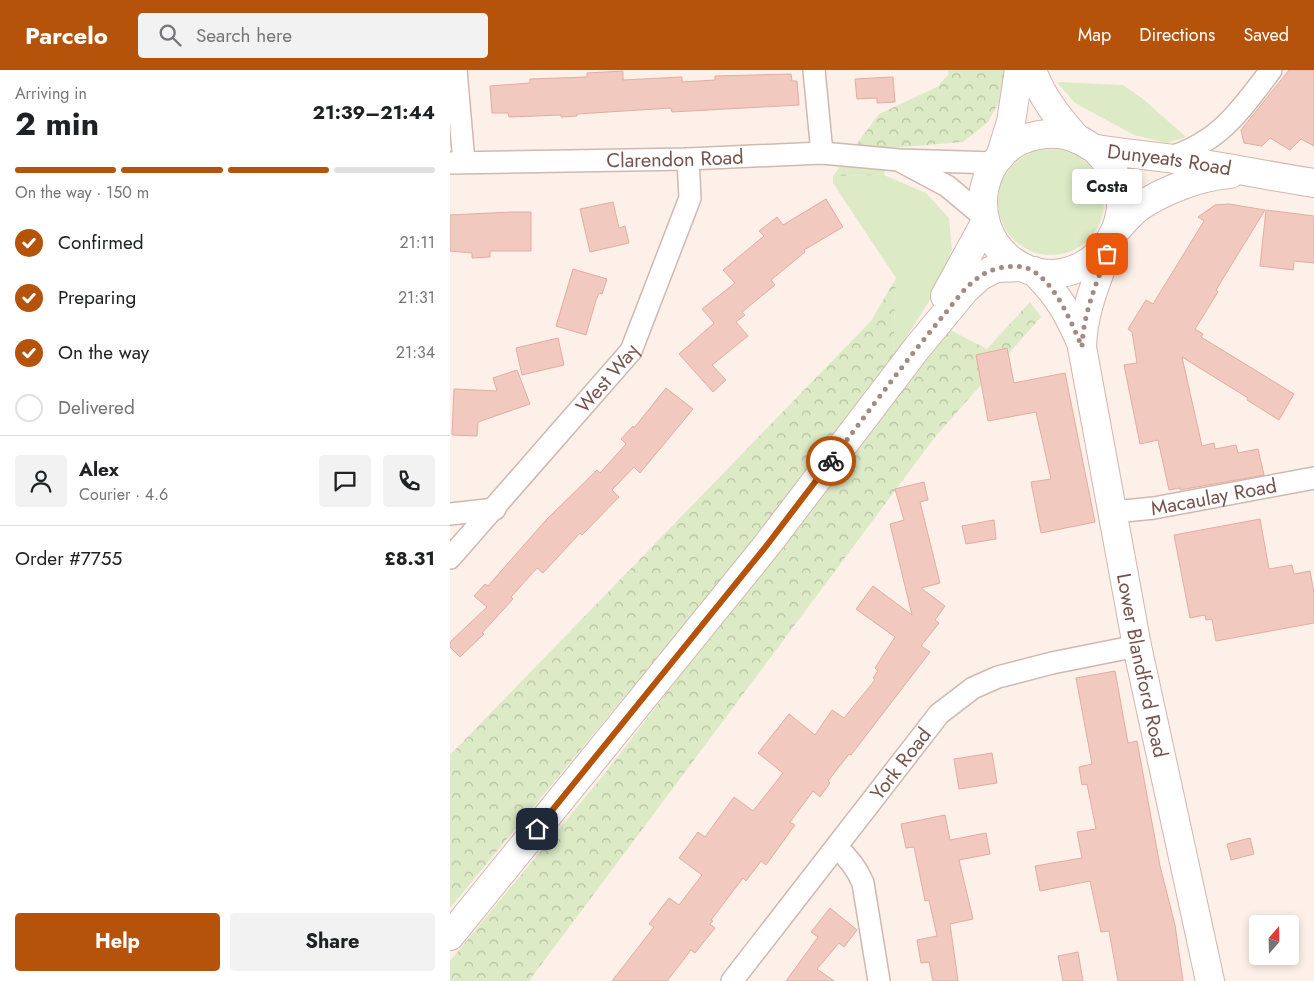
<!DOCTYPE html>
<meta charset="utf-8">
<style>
:root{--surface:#fff;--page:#f2f2f2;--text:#202124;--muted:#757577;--line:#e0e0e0;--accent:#b45309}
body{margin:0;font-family:Jost,sans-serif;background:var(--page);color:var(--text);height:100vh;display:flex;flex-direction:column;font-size:19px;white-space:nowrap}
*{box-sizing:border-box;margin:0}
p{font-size:16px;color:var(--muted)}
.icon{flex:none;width:28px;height:28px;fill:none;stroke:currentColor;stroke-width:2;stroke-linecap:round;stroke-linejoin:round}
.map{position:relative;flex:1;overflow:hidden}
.drawer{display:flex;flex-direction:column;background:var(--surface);width:450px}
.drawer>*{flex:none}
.needle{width:32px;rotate:20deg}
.buttons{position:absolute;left:799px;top:845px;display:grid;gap:10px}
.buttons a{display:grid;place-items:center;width:50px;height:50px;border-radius:5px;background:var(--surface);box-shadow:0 2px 8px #0003;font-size:25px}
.pin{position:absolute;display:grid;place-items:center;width:42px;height:42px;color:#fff;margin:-21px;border-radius:10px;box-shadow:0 2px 8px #0006}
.courier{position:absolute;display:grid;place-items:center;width:50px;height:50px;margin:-25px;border:4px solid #b45309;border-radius:50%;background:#fff;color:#222;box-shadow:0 1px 6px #0007}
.bubble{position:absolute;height:35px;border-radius:5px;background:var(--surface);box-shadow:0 2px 8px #0003;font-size:16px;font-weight:700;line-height:35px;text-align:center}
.head em{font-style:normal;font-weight:700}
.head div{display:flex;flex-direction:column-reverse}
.head{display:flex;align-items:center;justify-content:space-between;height:85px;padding:0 15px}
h1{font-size:32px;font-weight:700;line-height:38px}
.bar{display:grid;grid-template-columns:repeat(4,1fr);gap:8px 5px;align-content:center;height:60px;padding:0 15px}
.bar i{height:6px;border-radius:4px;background:var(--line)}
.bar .active{background:var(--accent)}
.bar p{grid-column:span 4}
.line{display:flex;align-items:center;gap:12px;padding:0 15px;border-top:1px solid var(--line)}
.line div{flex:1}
.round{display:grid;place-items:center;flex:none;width:52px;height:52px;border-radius:5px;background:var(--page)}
ol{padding:0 15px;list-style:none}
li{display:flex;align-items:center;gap:15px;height:55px}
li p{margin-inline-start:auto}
li .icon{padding:5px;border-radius:50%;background:var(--accent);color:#fff;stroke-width:4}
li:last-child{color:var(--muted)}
li i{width:28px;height:28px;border:2px solid var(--line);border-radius:50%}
.cta{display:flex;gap:10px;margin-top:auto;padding:10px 15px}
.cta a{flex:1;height:58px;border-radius:5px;background:var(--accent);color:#fff;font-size:20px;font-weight:700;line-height:58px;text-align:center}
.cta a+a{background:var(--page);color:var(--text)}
header{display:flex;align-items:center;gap:30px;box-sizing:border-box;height:70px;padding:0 25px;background:var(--accent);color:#fff}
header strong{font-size:24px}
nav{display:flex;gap:28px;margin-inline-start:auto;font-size:18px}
.search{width:350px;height:45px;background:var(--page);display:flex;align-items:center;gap:12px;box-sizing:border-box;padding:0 18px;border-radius:5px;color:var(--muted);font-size:19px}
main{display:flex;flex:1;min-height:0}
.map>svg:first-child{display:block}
.green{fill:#dceac6}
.forest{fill:url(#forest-crowns)}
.building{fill:#f1c9bf;stroke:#e4aca0}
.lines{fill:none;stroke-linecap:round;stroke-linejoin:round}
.street-casing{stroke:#d0b8b0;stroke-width:24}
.secondary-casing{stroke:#d3b6ae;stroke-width:30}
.street{stroke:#fff;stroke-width:21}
.secondary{stroke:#fff;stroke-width:28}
.done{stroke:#a58983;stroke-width:5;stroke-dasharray:0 9}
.route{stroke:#b45309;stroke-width:6}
.labels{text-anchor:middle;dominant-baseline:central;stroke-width:5;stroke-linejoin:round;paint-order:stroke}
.street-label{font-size:20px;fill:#76524c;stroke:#fff5ee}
</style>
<header>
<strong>Parcelo</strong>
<div class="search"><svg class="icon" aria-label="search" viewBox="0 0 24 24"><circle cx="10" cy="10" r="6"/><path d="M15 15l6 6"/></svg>Search here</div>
<nav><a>Map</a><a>Directions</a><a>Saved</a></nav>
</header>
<main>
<section class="drawer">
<div class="head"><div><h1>2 min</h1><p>Arriving in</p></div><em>21:39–21:44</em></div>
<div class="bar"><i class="active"></i><i class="active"></i><i class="active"></i><i></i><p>On the way · 150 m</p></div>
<ol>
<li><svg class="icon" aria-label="check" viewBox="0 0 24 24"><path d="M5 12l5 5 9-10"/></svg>Confirmed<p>21:11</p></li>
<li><svg class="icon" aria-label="check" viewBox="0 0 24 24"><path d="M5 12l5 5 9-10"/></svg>Preparing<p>21:31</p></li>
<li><svg class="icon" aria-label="check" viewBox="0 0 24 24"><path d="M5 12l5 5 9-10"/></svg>On the way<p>21:34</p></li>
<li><i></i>Delivered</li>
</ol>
<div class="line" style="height:90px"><a class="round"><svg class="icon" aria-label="person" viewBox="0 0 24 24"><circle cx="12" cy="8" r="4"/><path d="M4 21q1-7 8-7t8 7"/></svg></a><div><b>Alex</b><p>Courier · 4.6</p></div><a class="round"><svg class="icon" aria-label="chat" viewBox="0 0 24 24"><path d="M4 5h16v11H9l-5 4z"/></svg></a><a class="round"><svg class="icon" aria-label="phone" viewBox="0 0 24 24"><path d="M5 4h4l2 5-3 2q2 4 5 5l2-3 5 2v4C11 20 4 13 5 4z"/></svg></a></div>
<div class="line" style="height:65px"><div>Order #7755</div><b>£8.31</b></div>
<div class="cta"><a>Help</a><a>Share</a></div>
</section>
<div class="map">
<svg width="864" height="911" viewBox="0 0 864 911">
<defs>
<pattern id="forest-crowns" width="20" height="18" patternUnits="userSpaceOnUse" patternTransform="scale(1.25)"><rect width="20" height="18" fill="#dceac6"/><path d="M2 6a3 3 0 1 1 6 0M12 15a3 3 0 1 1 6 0" fill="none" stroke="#b7c0a3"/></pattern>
</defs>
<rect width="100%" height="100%" fill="#fcf0e8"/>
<g class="green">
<path d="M 607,12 L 673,15 L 693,29 L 736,67 L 717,73 L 684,65 L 625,33 Z"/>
<circle cx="601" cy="132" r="53"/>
<path d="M 434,105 L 476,123 L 499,148 L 502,180 L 483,225 L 443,288 L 446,208 L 383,113 L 383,106 Z"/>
</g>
<g class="forest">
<path d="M 498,0 L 587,0 L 562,9 L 538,52 L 513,72 L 440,78 L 434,105 L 383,106 L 429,44 L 487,17 L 498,5 Z"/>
<path d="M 446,208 L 443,288 L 287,490 L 0,838 L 0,685 L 421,251 Z"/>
<path d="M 580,232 L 591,247 L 485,367 L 79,911 L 0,911 L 0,891 L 156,702 L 496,258 L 537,279 Z"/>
</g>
<g class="building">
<path d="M 839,0 L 864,0 L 864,76 L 851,69 L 840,80 L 820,68 L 812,76 L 794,73 L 791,60 Z"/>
<path d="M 173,1 L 173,10 L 232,7 L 232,12 L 265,10 L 265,6 L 341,4 L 342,11 L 347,11 L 349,35 L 222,42 L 221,38 L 127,44 L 127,46 L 111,47 L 111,45 L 59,47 L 58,43 L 42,43 L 40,16 L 80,13 L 80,9 L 137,7 L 137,3 Z"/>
<path d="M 443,7 L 445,32 L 427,33 L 427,28 L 407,29 L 405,9 Z"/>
<path d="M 376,129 L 393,157 L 354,180 L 355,182 L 321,210 L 325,215 L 292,242 L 295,245 L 286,252 L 298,266 L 262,295 L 276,310 L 263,322 L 229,284 L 264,253 L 252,239 L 285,213 L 273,200 L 314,166 L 309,161 L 327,147 L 333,155 Z"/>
<path d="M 163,132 L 169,158 L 175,156 L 179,173 L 140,182 L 130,139 Z"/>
<path d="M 779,134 L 815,140 L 766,220 L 768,222 L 745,259 L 753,264 L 751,267 L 844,324 L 829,350 L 797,330 L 798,328 L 732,287 L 752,376 L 764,373 L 765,379 L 786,375 L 788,383 L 808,379 L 814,405 L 730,420 L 730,418 L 719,420 L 708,370 L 690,374 L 674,295 L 687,293 L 682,262 L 678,259 L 696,230 L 703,234 L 754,151 L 748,147 L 765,135 Z"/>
<path d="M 816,140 L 864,146 L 864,193 L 844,191 L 843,200 L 810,196 Z"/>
<path d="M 62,142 L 81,142 L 81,181 L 40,181 L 40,187 L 22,188 L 22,183 L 0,181 L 0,145 Z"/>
<path d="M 123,199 L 157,209 L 152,224 L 149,223 L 146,230 L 136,265 L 106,256 Z"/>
<path d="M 108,268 L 114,295 L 72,305 L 66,278 Z"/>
<path d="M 557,278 L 564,313 L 615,303 L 645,452 L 591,463 L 581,412 L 601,409 L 586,342 L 538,351 L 526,285 Z"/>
<path d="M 67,300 L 80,334 L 28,352 L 27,366 L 2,365 L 4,319 L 47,321 L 43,308 Z"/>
<path d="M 216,318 L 243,339 L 190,403 L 184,397 L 162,420 L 169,427 L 132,465 L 130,463 L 93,503 L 87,498 L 61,527 L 63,529 L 32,563 L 34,564 L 10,587 L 0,577 L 0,572 L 37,537 L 24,526 L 35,514 L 38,516 L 96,450 L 147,400 L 150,403 L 176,374 L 171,369 L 183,356 L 184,358 Z"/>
<path d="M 474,412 L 478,430 L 470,432 L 490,513 L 471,518 L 495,536 L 485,550 L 489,553 L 471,576 L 480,582 L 401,685 L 399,684 L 378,711 L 380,713 L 370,727 L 363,721 L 340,752 L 345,755 L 316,795 L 311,791 L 296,811 L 293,808 L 261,850 L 263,851 L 260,854 L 265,858 L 245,883 L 241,880 L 217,911 L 162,911 L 204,857 L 199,854 L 219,828 L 229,835 L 252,805 L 229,788 L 248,762 L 255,767 L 284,727 L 303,741 L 333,703 L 308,683 L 339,644 L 365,665 L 382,640 L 394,648 L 425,610 L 423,608 L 428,601 L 425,598 L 445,567 L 406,539 L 423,516 L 462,545 L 440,454 L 454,450 L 445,419 Z"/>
<path d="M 810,449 L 819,499 L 842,495 L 844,504 L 860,501 L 864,523 L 864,553 L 766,571 L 762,549 L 756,550 L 755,545 L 740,548 L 724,465 Z"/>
<path d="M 544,450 L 546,469 L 516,474 L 512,456 Z"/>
<path d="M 665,601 L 678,673 L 687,671 L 710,796 L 725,855 L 733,911 L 668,911 L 659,861 L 651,862 L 640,811 L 590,821 L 585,796 L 632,788 L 627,762 L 646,759 L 637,714 L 632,715 L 629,697 L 642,694 L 626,608 Z"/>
<path d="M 542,683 L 547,713 L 509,719 L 504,689 Z"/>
<path d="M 495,745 L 500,770 L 536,763 L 540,784 L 509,790 L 523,849 L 500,854 L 508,911 L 483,911 L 479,892 L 471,893 L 467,870 L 487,866 L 479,830 L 475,831 L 464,777 L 456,778 L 451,754 Z"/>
<path d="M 800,768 L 804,784 L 781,790 L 777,774 Z"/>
<path d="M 380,838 L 407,860 L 394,877 L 389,873 L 367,899 L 384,911 L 336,911 L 368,867 L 361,862 Z"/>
<path d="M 628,882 L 633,911 L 613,911 L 608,886 Z"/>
</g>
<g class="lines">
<defs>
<g id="street">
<path d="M 6,0 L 14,92"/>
<path d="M 364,0 L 372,83"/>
<path d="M 717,88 C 768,74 791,40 821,0"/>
<path d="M 452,92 L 497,116 L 533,146"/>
<path id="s1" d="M 0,93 L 238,89 L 372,83 L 449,90 L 545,93"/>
<path id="s2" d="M 664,442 L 704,438 L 864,408"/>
<path d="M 0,444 L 45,439"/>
<path id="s3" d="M 0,488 L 181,281 L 240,128 L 238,89"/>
<path d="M 387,778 C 399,788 407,799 413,813 L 429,911"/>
<path id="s4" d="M 282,911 L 489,644 L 523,618 L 548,607 L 602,593 L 687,576"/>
</g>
<g id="secondary">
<path d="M 582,0 C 592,28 608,47 627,69"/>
<path id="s5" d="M 645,79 C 655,90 666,101 669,116 C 684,177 613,230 561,190 C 514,154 528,75 589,65 C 601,63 616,64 627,69 C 634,71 640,78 647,79 C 674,84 702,85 730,90 C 775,97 819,106 864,113"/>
<path d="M 550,87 L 561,52 L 569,0"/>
<path d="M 667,159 C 674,152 681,143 689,137 C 714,120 751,106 780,104"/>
<path id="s6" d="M 663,167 C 650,203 633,238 632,277 L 687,576 L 760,911"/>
<path d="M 584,201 C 610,228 617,241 632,275"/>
<path d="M 495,226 L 535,153"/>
<path d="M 0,866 L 317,475 L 467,278 L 515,220 L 529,207 L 546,198 L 572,197"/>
</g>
</defs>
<use href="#street" class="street-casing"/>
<use href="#secondary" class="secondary-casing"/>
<use href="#street" class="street"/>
<use href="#secondary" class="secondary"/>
</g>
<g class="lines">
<path class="done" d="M 381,391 C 416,345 451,297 488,252 C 501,237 513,218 529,207 C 542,197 569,192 583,201 C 607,216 621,252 632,277 C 633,244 646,215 657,184"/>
<path class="route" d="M 87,759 L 317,475 L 381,391"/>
</g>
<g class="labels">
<g class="street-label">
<text stroke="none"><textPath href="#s1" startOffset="225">Clarendon Road</textPath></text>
<text stroke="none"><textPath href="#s5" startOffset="511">Dunyeats Road</textPath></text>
<text stroke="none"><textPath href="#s3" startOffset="239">West Way</textPath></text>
<text stroke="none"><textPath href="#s2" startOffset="101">Macaulay Road</textPath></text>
<text stroke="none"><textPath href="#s6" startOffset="439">Lower Blandford Road</textPath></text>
<text stroke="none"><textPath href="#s4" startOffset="275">York Road</textPath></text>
</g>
</g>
</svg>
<div class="buttons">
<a><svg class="needle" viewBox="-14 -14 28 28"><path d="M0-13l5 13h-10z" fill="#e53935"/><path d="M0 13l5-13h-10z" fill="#757577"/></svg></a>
</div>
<div class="pin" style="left:657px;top:184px;background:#ea580c"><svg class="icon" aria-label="bag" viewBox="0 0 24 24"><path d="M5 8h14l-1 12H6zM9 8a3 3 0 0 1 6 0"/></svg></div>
<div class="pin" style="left:87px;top:759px;background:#1f2937"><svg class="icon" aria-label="home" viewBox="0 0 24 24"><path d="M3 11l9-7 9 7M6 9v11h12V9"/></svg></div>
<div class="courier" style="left:381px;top:391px"><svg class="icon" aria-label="bike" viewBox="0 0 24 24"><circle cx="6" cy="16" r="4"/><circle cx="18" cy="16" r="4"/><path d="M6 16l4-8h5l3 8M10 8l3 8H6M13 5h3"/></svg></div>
<div class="bubble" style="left:622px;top:99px;width:70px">Costa</div>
</div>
</main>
